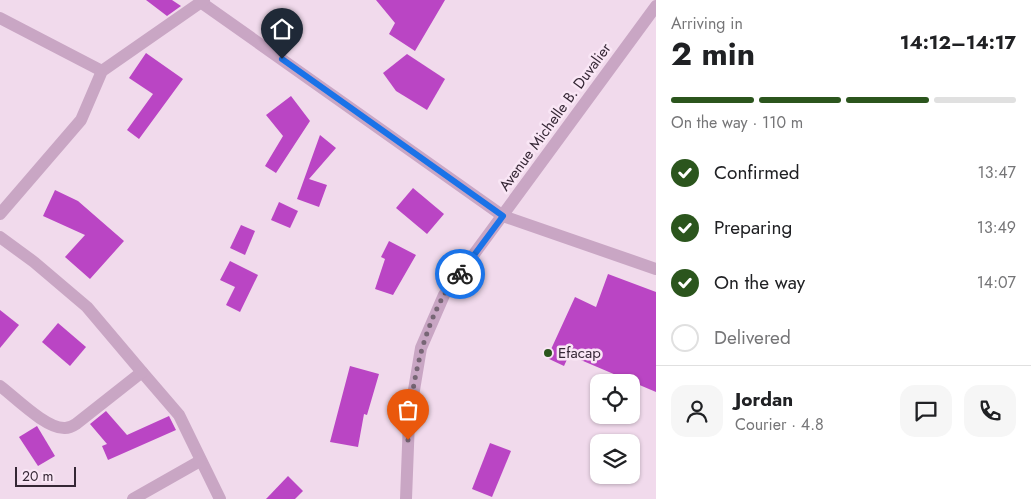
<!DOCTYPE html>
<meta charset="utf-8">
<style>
:root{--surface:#fff;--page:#f6f6f6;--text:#202124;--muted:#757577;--line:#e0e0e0;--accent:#2b551d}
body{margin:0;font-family:Jost,sans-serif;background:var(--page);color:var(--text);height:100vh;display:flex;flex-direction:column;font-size:19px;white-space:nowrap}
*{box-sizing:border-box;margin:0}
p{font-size:16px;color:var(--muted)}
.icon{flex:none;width:28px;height:28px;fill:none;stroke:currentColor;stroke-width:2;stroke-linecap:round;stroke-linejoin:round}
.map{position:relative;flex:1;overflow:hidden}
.drawer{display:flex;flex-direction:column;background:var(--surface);width:375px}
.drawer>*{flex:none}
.buttons{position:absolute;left:590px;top:374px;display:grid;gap:10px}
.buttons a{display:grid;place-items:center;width:50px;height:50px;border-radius:10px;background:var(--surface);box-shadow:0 1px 4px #0004;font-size:25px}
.scale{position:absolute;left:15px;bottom:12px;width:61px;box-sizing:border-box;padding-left:5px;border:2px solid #352735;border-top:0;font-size:14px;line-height:18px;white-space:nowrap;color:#352735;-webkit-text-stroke:4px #f9e6f5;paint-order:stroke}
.pin{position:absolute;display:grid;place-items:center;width:42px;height:42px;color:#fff;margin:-51px -21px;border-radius:50% 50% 50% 0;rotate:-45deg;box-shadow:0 0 5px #0007}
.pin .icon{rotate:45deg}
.courier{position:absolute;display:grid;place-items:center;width:50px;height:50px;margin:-25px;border:4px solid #1a73e8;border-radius:50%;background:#fff;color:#222;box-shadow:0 1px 6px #0007}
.head em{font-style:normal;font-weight:700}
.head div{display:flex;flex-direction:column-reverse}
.head{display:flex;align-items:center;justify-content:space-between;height:85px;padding:0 15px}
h1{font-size:32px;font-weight:700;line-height:38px}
.bar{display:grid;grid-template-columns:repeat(4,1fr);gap:8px 5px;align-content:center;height:60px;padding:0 15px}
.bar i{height:6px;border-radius:4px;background:var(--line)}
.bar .on{background:var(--accent)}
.bar p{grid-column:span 4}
.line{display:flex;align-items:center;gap:12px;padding:0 15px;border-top:1px solid var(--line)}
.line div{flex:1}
.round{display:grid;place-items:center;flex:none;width:52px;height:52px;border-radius:15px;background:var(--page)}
ol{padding:0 15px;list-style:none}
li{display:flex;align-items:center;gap:15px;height:55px}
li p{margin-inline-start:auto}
li .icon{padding:5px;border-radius:50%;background:var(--accent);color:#fff;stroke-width:4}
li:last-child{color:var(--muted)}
li i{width:28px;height:28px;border:2px solid var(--line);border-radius:50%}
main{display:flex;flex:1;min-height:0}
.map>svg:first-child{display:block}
.building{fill:#ba45c4}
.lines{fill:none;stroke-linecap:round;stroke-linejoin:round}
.minor{stroke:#c9a6c4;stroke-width:12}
.done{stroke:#776675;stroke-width:5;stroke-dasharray:0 9}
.route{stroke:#1a73e8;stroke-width:6}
.poi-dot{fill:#2b551d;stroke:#f9e6f5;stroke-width:2}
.labels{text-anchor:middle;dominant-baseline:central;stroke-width:5;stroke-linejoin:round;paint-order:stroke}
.street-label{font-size:15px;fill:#352735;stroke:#f9e6f5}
.poi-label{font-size:15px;fill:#352735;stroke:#f9e6f5;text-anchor:start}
</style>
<main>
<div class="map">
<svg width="656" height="499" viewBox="0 0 656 499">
<rect width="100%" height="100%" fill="#f1daec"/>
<g class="building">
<path d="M 146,0 L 172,0 L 181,6 L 167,16 Z"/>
<path d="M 376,0 L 445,0 L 415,51 L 389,34 L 395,23 Z"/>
<path d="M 146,53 L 183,79 L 139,139 L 127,130 L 153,94 L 129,78 Z"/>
<path d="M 407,54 L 445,79 L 427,110 L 396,91 L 383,73 Z"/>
<path d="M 291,96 L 310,121 L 276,173 L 265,166 L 283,136 L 266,115 Z"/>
<path d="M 320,135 L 336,148 L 309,179 L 327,185 L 319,207 L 297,199 Z"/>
<path d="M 413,188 L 444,214 L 427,234 L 396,208 Z"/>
<path d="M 55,190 L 78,201 L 124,241 L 90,279 L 65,257 L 85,235 L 43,216 Z"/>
<path d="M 279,202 L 298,211 L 290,228 L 271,220 Z"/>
<path d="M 241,225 L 255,231 L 245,255 L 230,248 Z"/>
<path d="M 389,241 L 416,255 L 393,295 L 375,289 L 385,259 L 381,257 Z"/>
<path d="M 230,261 L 258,275 L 240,312 L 226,305 L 235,287 L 220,280 Z"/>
<path d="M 608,274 L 656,292 L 656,392 L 569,355 L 564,366 L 547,358 L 575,297 L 596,307 Z"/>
<path d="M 0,310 L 19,325 L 0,348 Z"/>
<path d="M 58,323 L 86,347 L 70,366 L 42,342 Z"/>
<path d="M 350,366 L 379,374 L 367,415 L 364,414 L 358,447 L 330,442 Z"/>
<path d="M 106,411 L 127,435 L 169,416 L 176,430 L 108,460 L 102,446 L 107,444 L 90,424 Z"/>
<path d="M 37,426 L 55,456 L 38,466 L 19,437 Z"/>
<path d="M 490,443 L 511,451 L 492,497 L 472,489 Z"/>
<path d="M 288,476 L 303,491 L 295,499 L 266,499 Z"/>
</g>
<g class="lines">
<g class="minor">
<path d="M 202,3 L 503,216 L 656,269"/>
<path d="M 0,18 L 102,71"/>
<path d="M 0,214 L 81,120 L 102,71 L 204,0"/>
<path d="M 0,237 L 34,262 L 87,307 L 142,372 L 179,415 L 220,499"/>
<path d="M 0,386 C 15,397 46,429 65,428 C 70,428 73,426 76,424 L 142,372"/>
<path d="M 133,499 L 200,461"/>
<path d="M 406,499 L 409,420 L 421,348 L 444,295 L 656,6"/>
</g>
</g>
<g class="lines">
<path class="done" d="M 408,440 C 410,393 420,337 444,295 C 448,288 455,281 460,274"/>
<path class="route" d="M 282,59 L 503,216 L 460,274"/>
</g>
<circle class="poi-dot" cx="548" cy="353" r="5"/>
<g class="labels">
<g class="street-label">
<text transform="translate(555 117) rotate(-54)">Avenue Michelle B. Duvalier</text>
</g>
<g class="poi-label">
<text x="558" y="353">Efacap</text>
</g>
</g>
</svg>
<div class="buttons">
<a><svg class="icon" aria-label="locate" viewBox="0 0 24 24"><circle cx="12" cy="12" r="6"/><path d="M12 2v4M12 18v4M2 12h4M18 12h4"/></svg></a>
<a><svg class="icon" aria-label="layers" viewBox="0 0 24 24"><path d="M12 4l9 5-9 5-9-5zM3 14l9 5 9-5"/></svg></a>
</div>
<div class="scale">20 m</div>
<div class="pin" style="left:408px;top:440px;background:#ea580c"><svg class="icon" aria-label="bag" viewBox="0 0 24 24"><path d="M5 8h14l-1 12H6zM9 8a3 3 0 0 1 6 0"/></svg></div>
<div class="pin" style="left:282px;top:59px;background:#1f2937"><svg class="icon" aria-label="home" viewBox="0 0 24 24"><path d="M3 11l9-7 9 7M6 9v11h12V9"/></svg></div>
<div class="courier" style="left:460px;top:274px"><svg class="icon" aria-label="bike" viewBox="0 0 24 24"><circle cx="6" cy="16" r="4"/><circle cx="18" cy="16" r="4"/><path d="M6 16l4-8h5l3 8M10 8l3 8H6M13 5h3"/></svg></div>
</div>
<section class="drawer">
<div class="head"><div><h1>2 min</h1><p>Arriving in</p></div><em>14:12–14:17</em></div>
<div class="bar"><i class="on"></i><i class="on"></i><i class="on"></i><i></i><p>On the way · 110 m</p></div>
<ol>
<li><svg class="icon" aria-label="check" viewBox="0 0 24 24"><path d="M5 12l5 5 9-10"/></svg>Confirmed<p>13:47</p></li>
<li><svg class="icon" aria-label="check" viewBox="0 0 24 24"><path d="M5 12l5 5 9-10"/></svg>Preparing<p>13:49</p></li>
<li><svg class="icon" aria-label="check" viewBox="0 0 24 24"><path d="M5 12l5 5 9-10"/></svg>On the way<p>14:07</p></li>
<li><i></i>Delivered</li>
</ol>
<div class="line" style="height:90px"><a class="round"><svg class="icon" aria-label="person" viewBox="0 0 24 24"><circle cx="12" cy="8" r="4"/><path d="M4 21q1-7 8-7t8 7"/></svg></a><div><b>Jordan</b><p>Courier · 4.8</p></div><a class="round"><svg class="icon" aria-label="chat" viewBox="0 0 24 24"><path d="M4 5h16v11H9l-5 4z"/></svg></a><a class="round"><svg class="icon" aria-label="phone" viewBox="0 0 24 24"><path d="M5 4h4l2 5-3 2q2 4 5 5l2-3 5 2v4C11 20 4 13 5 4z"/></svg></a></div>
</section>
</main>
